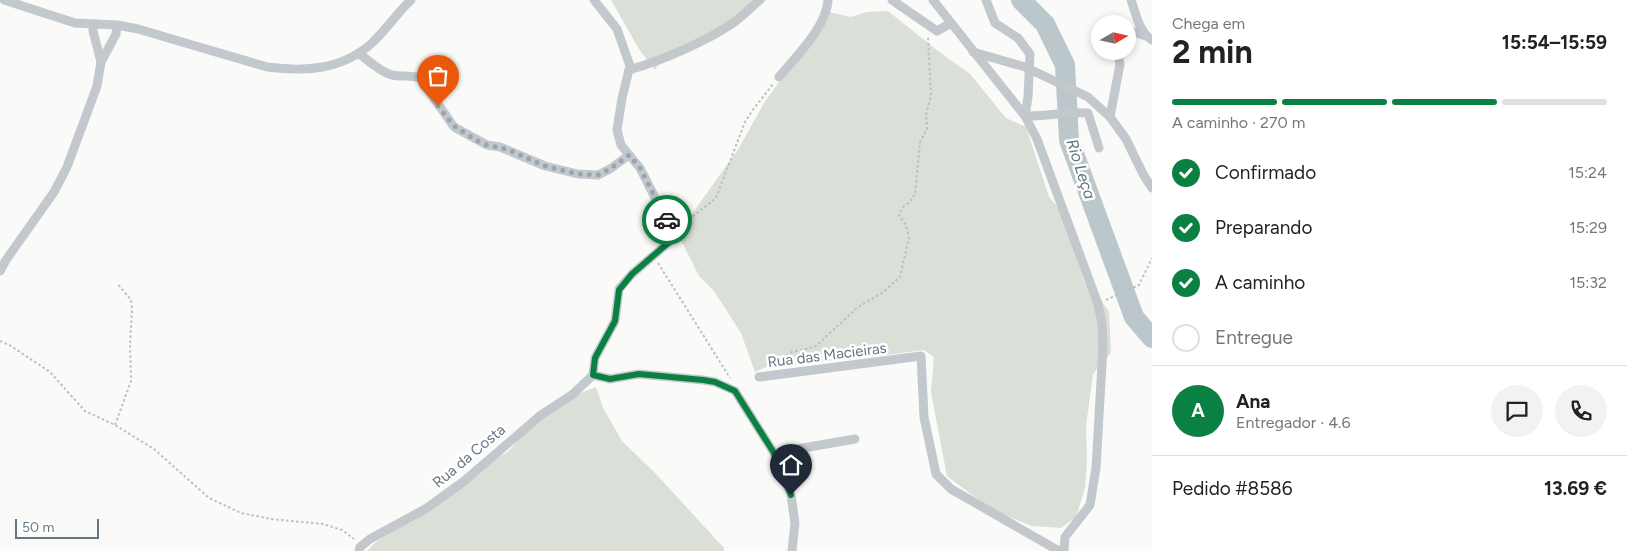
<!DOCTYPE html>
<html lang="pt">
<meta charset="utf-8">
<style>
:root{--surface:#fff;--page:#f2f2f2;--text:#222;--muted:#767676;--line:#e0e0e0;--accent:#0b8043}
body{margin:0;font-family:Figtree,sans-serif;background:var(--page);color:var(--text);height:100vh;display:flex;flex-direction:column;font-size:19px;white-space:nowrap}
*{box-sizing:border-box;margin:0}
p{font-size:16px;color:var(--muted)}
.icon{flex:none;width:28px;height:28px;fill:none;stroke:currentColor;stroke-width:2;stroke-linecap:round;stroke-linejoin:round}
.map{position:relative;flex:1;overflow:hidden}
.sheet{display:flex;flex-direction:column;background:var(--surface);width:475px}
.sheet>*{flex:none}
.needle{width:32px;rotate:81deg}
.buttons{position:absolute;left:1091px;top:15px;display:grid;gap:10px}
.buttons a{display:grid;place-items:center;width:45px;height:45px;border-radius:50%;background:var(--surface);box-shadow:0 2px 8px #0003;font-size:25px}
.scale{position:absolute;left:15px;bottom:12px;width:84px;box-sizing:border-box;padding-left:5px;border:2px solid #657683;border-top:0;font-size:14px;line-height:18px;white-space:nowrap;color:#657683;-webkit-text-stroke:4px #fff;paint-order:stroke}
.pin{position:absolute;display:grid;place-items:center;width:42px;height:42px;color:#fff;margin:-51px -21px;border-radius:50% 50% 50% 0;rotate:-45deg;box-shadow:0 0 5px #0007}
.pin .icon{rotate:45deg}
.courier{position:absolute;display:grid;place-items:center;width:50px;height:50px;margin:-25px;border:4px solid #0b8043;border-radius:50%;background:#fff;color:#222;box-shadow:0 1px 6px #0007}
.summary em{font-style:normal;font-weight:700}
.summary div{display:flex;flex-direction:column-reverse}
.summary{display:flex;align-items:center;justify-content:space-between;height:85px;padding:0 20px}
h1{font-size:32px;font-weight:700;line-height:38px}
.bar{display:grid;grid-template-columns:repeat(4,1fr);gap:8px 5px;align-content:center;height:60px;padding:0 20px}
.bar i{height:6px;border-radius:4px;background:var(--line)}
.bar .current{background:var(--accent)}
.bar p{grid-column:span 4}
.line{display:flex;align-items:center;gap:12px;padding:0 20px;border-top:1px solid var(--line)}
.line div{flex:1}
.round{display:grid;place-items:center;flex:none;width:52px;height:52px;border-radius:26px;background:var(--page)}
ol{padding:0 20px;list-style:none}
li{display:flex;align-items:center;gap:15px;height:55px}
li p{margin-inline-start:auto}
li .icon{padding:5px;border-radius:50%;background:var(--accent);color:#fff;stroke-width:4}
li:last-child{color:var(--muted)}
li i{width:28px;height:28px;border:2px solid var(--line);border-radius:50%}
main{display:flex;flex:1;min-height:0}
.map>svg:first-child{display:block}
.green{fill:#dadfd7}
.lines{fill:none;stroke-linecap:round;stroke-linejoin:round}
.river{stroke:#bbc7cb;stroke-width:20}
.path{stroke:#bbbfc2;stroke-width:2;stroke-dasharray:2.5 2.5;stroke-linecap:butt}
.minor{stroke:#c3c8cc;stroke-width:9}
.done{stroke:#99a4ac;stroke-width:5;stroke-dasharray:0 9}
.route{stroke:#0b8043;stroke-width:6}
.labels{text-anchor:middle;dominant-baseline:central;stroke-width:5;stroke-linejoin:round;paint-order:stroke}
.street-label{font-size:15px;fill:#657683;stroke:#fff}
.water-label{font-size:16px;font-style:italic;fill:#60757c;stroke:#fff}
</style>
<main>
<div class="map">
<svg width="1152" height="551" viewBox="0 0 1152 551">
<rect width="100%" height="100%" fill="#fafaf8"/>
<g class="green">
<path d="M 611,0 L 767,0 L 747,8 L 708,36 L 658,65 L 655,70 L 639,49 Z"/>
<path d="M 888,11 L 938,51 L 970,74 L 1006,118 L 1026,127 L 1049,197 L 1063,213 L 1084,281 L 1090,293 L 1096,293 L 1109,312 L 1111,353 L 1093,374 L 1086,426 L 1087,460 L 1085,488 L 1076,517 L 1061,528 L 1032,526 L 992,510 L 947,476 L 931,392 L 934,357 L 924,350 L 871,357 L 768,366 L 755,372 L 741,333 L 714,291 L 699,276 L 677,232 L 682,228 L 739,148 L 764,103 L 829,12 L 851,17 L 867,12 Z"/>
<path d="M 596,387 L 603,408 L 622,441 L 656,474 L 724,548 L 724,551 L 367,551 L 375,543 L 416,512 L 470,475 L 509,451 L 533,423 L 578,394 Z"/>
</g>
<g class="lines">
<path class="river" d="M 1021,0 L 1045,24 L 1065,65 L 1069,140 L 1134,317 L 1152,338"/>
<g class="path">
<path d="M 681,226 L 716,198 L 745,122 L 752,111 L 773,84"/>
<path d="M 658,263 L 730,378"/>
<path d="M 1106,300 L 1139,285 L 1152,258"/>
<path d="M 0,341 L 11,346 L 50,372 L 85,411 L 115,425 L 154,449 L 209,498 L 241,513 L 271,519 L 323,524 L 342,530 L 354,539"/>
<path d="M 774,364 L 779,359 L 792,352 L 815,347 L 858,307 L 882,293 L 900,277 L 909,237 L 906,225 L 899,215 L 903,207 L 910,202 L 915,194 L 920,142 L 927,129 L 926,114 L 931,96 L 928,37"/>
<path d="M 115,425 L 131,381 L 130,344 L 132,310 L 131,300 L 117,283"/>
</g>
<g class="minor">
<path d="M 4,0 L 75,23 L 117,25 L 138,29 L 267,67 C 305,72 342,70 372,43 C 386,30 397,13 411,0"/>
<path d="M 892,0 L 937,31 L 951,23"/>
<path d="M 933,0 L 1025,116 L 1037,139 L 1098,304 L 1102,323 L 1103,347 L 1096,468 L 1090,505 L 1065,537 L 1064,551"/>
<path d="M 986,0 L 995,23 L 1018,38 L 1030,54 L 1028,97 L 1025,116 C 1047,117 1066,111 1088,113 L 1099,148"/>
<path d="M 1131,0 C 1136,14 1139,32 1152,40"/>
<path d="M 93,24 L 93,31 L 101,62"/>
<path d="M 1128,30 L 1146,36"/>
<path d="M 973,52 L 1025,67 L 1088,97 L 1110,117 L 1126,139 L 1143,174 L 1152,188"/>
<path d="M 358,53 C 368,60 380,72 392,75 C 401,77 410,75 420,78 L 454,127 L 487,145 L 500,147 L 545,166 L 578,174 L 598,175 L 610,169 L 629,155"/>
<path d="M 629,70 C 663,60 705,42 733,23 C 743,16 751,7 760,0"/>
<path d="M 779,77 C 795,58 827,26 828,0"/>
<path d="M 1110,117 L 1120,64 L 1117,51"/>
<path d="M 0,271 L 6,260 L 54,192 L 67,167 L 97,86 L 101,62 L 116,34 L 117,25"/>
<path d="M 593,375 L 595,358 L 615,321 L 619,289 L 632,274 L 668,243 L 674,235 L 640,168 L 621,145 L 617,130 L 622,98 L 630,66 L 617,29 L 594,0"/>
<path d="M 593,375 L 610,379 L 639,374 L 703,380 L 715,382 L 735,391 L 774,453 L 791,495 L 795,523 L 792,551"/>
<path d="M 759,377 L 921,356 L 924,417 L 936,474 L 951,489 L 1059,551"/>
<path d="M 774,453 L 855,439"/>
<path d="M 359,551 L 360,547 L 370,539 L 427,508 L 463,482 L 541,415 L 573,394 L 593,375"/>
</g>
</g>
<g class="lines">
<path class="done" d="M 438,106 L 454,126 L 476,140 L 487,145 L 509,150 L 545,166 L 578,174 L 598,175 L 610,169 L 629,155 L 640,168 L 667,220"/>
<path class="route" d="M 667,220 L 674,235 L 668,243 L 632,274 L 619,290 L 615,321 L 595,358 L 593,375 L 610,379 L 639,374 L 703,380 L 715,382 L 735,391 L 774,453 L 791,495"/>
</g>
<g class="labels">
<g class="street-label">
<text transform="translate(827 355) rotate(-7)">Rua das Macieiras</text>
<text transform="translate(469 456) rotate(-40)">Rua da Costa</text>
</g>
<g class="water-label">
<text transform="translate(1081 169) rotate(72)">Rio Leça</text>
</g>
</g>
</svg>
<div class="buttons">
<a><svg class="needle" viewBox="-14 -14 28 28"><path d="M0-13l5 13h-10z" fill="#e53935"/><path d="M0 13l5-13h-10z" fill="#767676"/></svg></a>
</div>
<div class="scale">50 m</div>
<div class="pin" style="left:438px;top:106px;background:#ea580c"><svg class="icon" aria-label="bag" viewBox="0 0 24 24"><path d="M5 8h14l-1 12H6zM9 8a3 3 0 0 1 6 0"/></svg></div>
<div class="pin" style="left:791px;top:495px;background:#1f2937"><svg class="icon" aria-label="home" viewBox="0 0 24 24"><path d="M3 11l9-7 9 7M6 9v11h12V9"/></svg></div>
<div class="courier" style="left:667px;top:220px"><svg class="icon" aria-label="car" viewBox="0 0 24 24"><path d="M5 17H2v-5l4-1 3-4h7l3 4 3 1v5h-3M9 17h6M6 11h13"/><circle cx="7" cy="17" r="2"/><circle cx="17" cy="17" r="2"/></svg></div>
</div>
<section class="sheet">
<div class="summary"><div><h1>2 min</h1><p>Chega em</p></div><em>15:54–15:59</em></div>
<div class="bar"><i class="current"></i><i class="current"></i><i class="current"></i><i></i><p>A caminho · 270 m</p></div>
<ol>
<li><svg class="icon" aria-label="check" viewBox="0 0 24 24"><path d="M5 12l5 5 9-10"/></svg>Confirmado<p>15:24</p></li>
<li><svg class="icon" aria-label="check" viewBox="0 0 24 24"><path d="M5 12l5 5 9-10"/></svg>Preparando<p>15:29</p></li>
<li><svg class="icon" aria-label="check" viewBox="0 0 24 24"><path d="M5 12l5 5 9-10"/></svg>A caminho<p>15:32</p></li>
<li><i></i>Entregue</li>
</ol>
<div class="line" style="height:90px"><b class="round" style="background:var(--accent);color:#fff">A</b><div><b>Ana</b><p>Entregador · 4.6</p></div><a class="round"><svg class="icon" aria-label="chat" viewBox="0 0 24 24"><path d="M4 5h16v11H9l-5 4z"/></svg></a><a class="round"><svg class="icon" aria-label="phone" viewBox="0 0 24 24"><path d="M5 4h4l2 5-3 2q2 4 5 5l2-3 5 2v4C11 20 4 13 5 4z"/></svg></a></div>
<div class="line" style="height:65px"><div>Pedido #8586</div><b>13.69 €</b></div>
</section>
</main>
